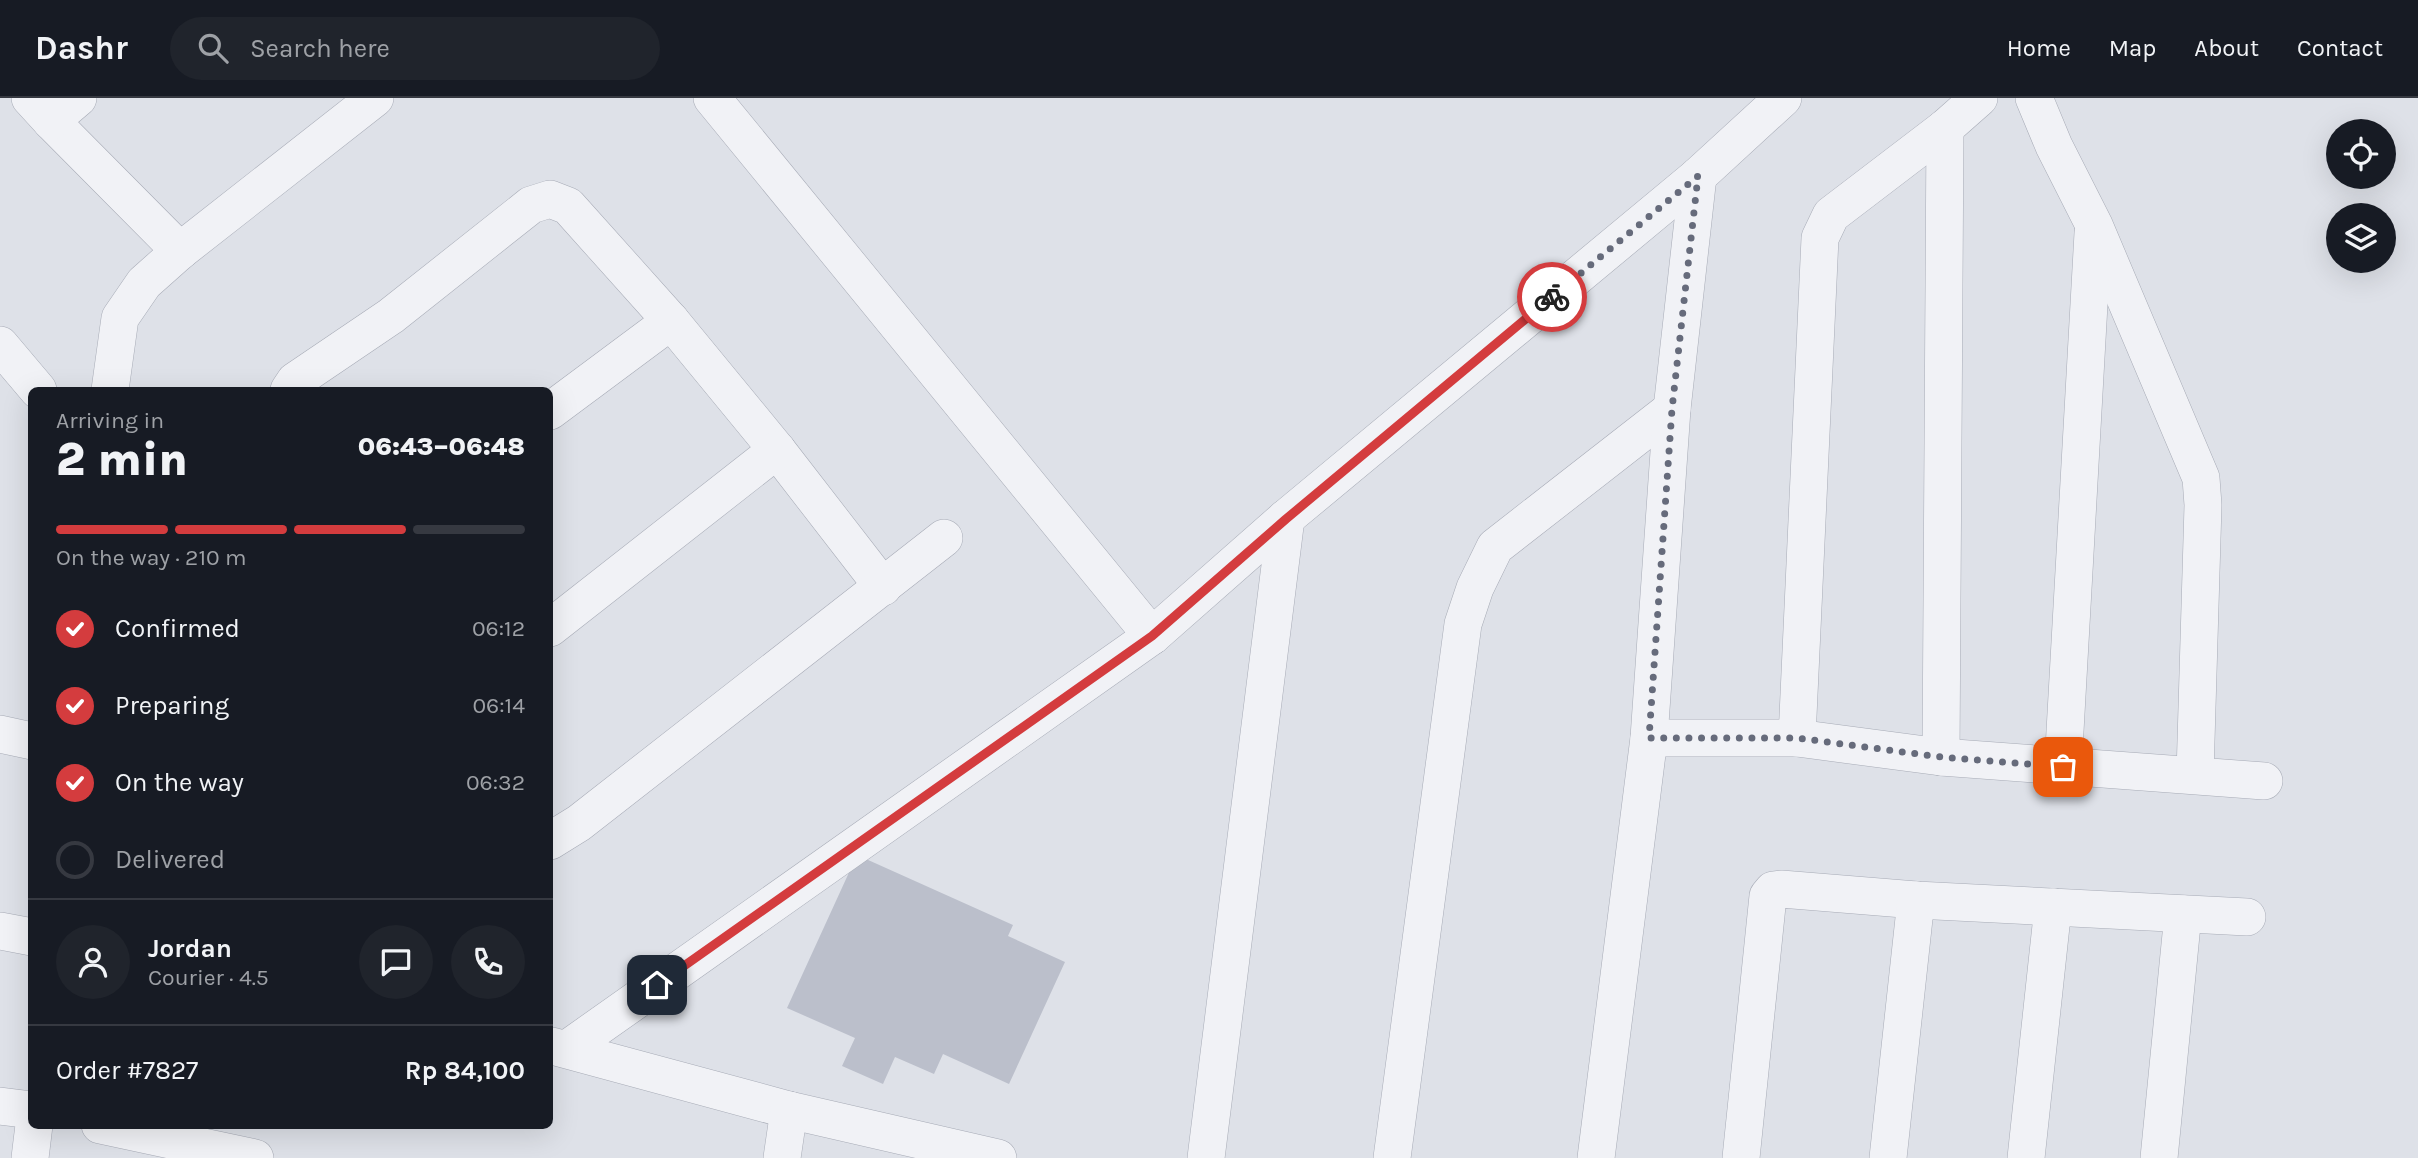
<!DOCTYPE html>
<meta charset="utf-8">
<style>
:root{--surface:#171b24;--page:#20242c;--text:#f1f3f6;--muted:#9ea1a6;--line:#363941;--accent:#d43c3e}
body{margin:0;font-family:Karla,sans-serif;background:var(--page);color:var(--text);height:100vh;display:flex;flex-direction:column;font-size:26px;white-space:nowrap}
*{box-sizing:border-box;margin:0}
p{font-size:23px;color:var(--muted)}
.icon{flex:none;width:38px;height:38px;fill:none;stroke:currentColor;stroke-width:2;stroke-linecap:round;stroke-linejoin:round}
.map{position:relative;flex:1;overflow:hidden}
.panel{position:absolute;left:28px;top:289px;width:525px;height:742px;display:flex;flex-direction:column;background:var(--surface);border-radius:10px;box-shadow:0 7px 28px #0002}
.panel>*{flex:none}
.buttons{position:absolute;left:2326px;top:21px;display:grid;gap:14px}
.buttons a{display:grid;place-items:center;width:70px;height:70px;border-radius:50%;background:var(--surface);box-shadow:0 7px 28px #0002;font-size:35px}
.pin{position:absolute;display:grid;place-items:center;width:60px;height:60px;color:#fff;margin:-30px;border-radius:14px;box-shadow:0 4px 10px #0006}
.courier{position:absolute;display:grid;place-items:center;width:70px;height:70px;margin:-35px;border:5px solid #d43c3e;border-radius:50%;background:#fff;color:#222;box-shadow:0 2px 9px #0007}
.headline em{font-style:normal;font-weight:800}
.headline div{display:flex;flex-direction:column-reverse}
.headline{display:flex;align-items:center;justify-content:space-between;height:119px;padding:0 28px}
h1{font-size:46px;font-weight:800;line-height:52px}
.bar{display:grid;grid-template-columns:repeat(4,1fr);gap:10px 7px;align-content:center;height:84px;padding:0 28px}
.bar i{height:9px;border-radius:5px;background:var(--line)}
.bar .selected{background:var(--accent)}
.bar p{grid-column:span 4}
.line{display:flex;align-items:center;gap:18px;padding:0 28px;border-top:2px solid var(--line)}
.line div{flex:1}
.round{display:grid;place-items:center;flex:none;width:74px;height:74px;border-radius:37px;background:var(--page)}
ol{padding:0 28px;list-style:none}
li{display:flex;align-items:center;gap:21px;height:77px}
li p{margin-inline-start:auto}
li .icon{padding:7px;border-radius:50%;background:var(--accent);color:#fff;stroke-width:4}
li:last-child{color:var(--muted)}
li i{width:38px;height:38px;border:4px solid var(--line);border-radius:50%}
header{display:flex;align-items:center;gap:42px;box-sizing:border-box;height:98px;padding:0 35px;background:var(--surface);border-bottom:2px solid var(--line)}
header strong{font-size:33px}
nav{display:flex;gap:38px;margin-inline-start:auto;font-size:24px}
.search{width:490px;height:63px;background:var(--page);display:flex;align-items:center;gap:18px;box-sizing:border-box;padding:0 24px;border-radius:38px;color:var(--muted);font-size:26px}
.map>svg:first-child{display:block}
.building{fill:#bbbfcb}
.lines{fill:none;stroke-linecap:round;stroke-linejoin:round}
.minor-casing{stroke:#a7abb6;stroke-width:38}
.minor{stroke:#f1f2f6;stroke-width:37}
.done{stroke:#666b7b;stroke-width:7;stroke-dasharray:0 12.6}
.route{stroke:#d43c3e;stroke-width:9}
</style>
<header>
<strong>Dashr</strong>
<div class="search"><svg class="icon" aria-label="search" viewBox="0 0 24 24"><circle cx="10" cy="10" r="6"/><path d="M15 15l6 6"/></svg>Search here</div>
<nav><a>Home</a><a>Map</a><a>About</a><a>Contact</a></nav>
</header>
<div class="map">
<svg width="2418" height="1060" viewBox="0 0 2418 1060">
<rect width="100%" height="100%" fill="#dee1e8"/>
<path class="building" d="M 857,757 L 1013,827 L 1008,838 L 1065,864 L 1009,986 L 943,956 L 934,976 L 895,959 L 883,986 L 842,968 L 855,940 L 787,910 Z"/>
<g class="lines">
<defs>
<g id="minor">
<path d="M 30,0 L 51,23 L 180,153"/>
<path d="M 712,0 L 1152,538"/>
<path d="M 2034,0 L 2054,48 L 2094,127 L 2201,380 L 2203,407 L 2195,677"/>
<path d="M 51,23 L 78,0"/>
<path d="M 0,247 L 38,292"/>
<path d="M 110,292 L 120,220 L 144,185 L 180,153 L 375,0"/>
<path d="M 289,292 L 295,283 L 391,218 L 531,107 L 550,101 L 568,108 L 671,223 L 777,352 L 883,489"/>
<path d="M 550,313 L 671,223"/>
<path d="M 550,530 L 777,352"/>
<path d="M 0,636 L 32,643"/>
<path d="M 1649,640 L 1797,640 L 1941,659 L 2264,683"/>
<path d="M 1797,640 L 1820,140 L 1831,117 L 1945,30 L 1979,0"/>
<path d="M 1941,659 L 1945,30"/>
<path d="M 2063,669 L 2093,135"/>
<path d="M 550,743 L 579,725 L 944,440"/>
<path d="M 0,833 L 32,839"/>
<path d="M 552,948 L 789,1012 L 998,1060"/>
<path d="M 567,951 L 1152,538 L 1286,420 L 1698,78 L 1783,0"/>
<path d="M 0,1008 L 32,1012"/>
<path d="M 100,1027 L 255,1060"/>
<path d="M 30,1060 L 34,1027"/>
<path d="M 782,1060 L 789,1012"/>
<path d="M 1206,1060 L 1286,420"/>
<path d="M 1392,1060 L 1463,526 L 1475,490 L 1495,449 L 1672,311"/>
<path d="M 1596,1060 L 1649,640 L 1672,311 L 1698,78"/>
<path d="M 1741,1060 L 1768,798 L 1773,792 L 1781,791 L 1916,802 L 2247,819"/>
<path d="M 1888,1060 L 1916,802"/>
<path d="M 2026,1060 L 2053,809"/>
<path d="M 2159,1060 L 2183,816"/>
</g>
</defs>
<use href="#minor" class="minor-casing"/>
<use href="#minor" class="minor"/>
</g>
<g class="lines">
<path class="done" d="M 1552,199 L 1698,78 L 1672,311 L 1649,640 L 1797,640 L 1941,659 L 2063,669"/>
<path class="route" d="M 657,887 L 1152,538 L 1286,421 L 1552,199"/>
</g>
</svg>
<div class="buttons">
<a><svg class="icon" aria-label="locate" viewBox="0 0 24 24"><circle cx="12" cy="12" r="6"/><path d="M12 2v4M12 18v4M2 12h4M18 12h4"/></svg></a>
<a><svg class="icon" aria-label="layers" viewBox="0 0 24 24"><path d="M12 4l9 5-9 5-9-5zM3 14l9 5 9-5"/></svg></a>
</div>
<div class="pin" style="left:2063px;top:669px;background:#ea580c"><svg class="icon" aria-label="bag" viewBox="0 0 24 24"><path d="M5 8h14l-1 12H6zM9 8a3 3 0 0 1 6 0"/></svg></div>
<div class="pin" style="left:657px;top:887px;background:#1f2937"><svg class="icon" aria-label="home" viewBox="0 0 24 24"><path d="M3 11l9-7 9 7M6 9v11h12V9"/></svg></div>
<div class="courier" style="left:1552px;top:199px"><svg class="icon" aria-label="bike" viewBox="0 0 24 24"><circle cx="6" cy="16" r="4"/><circle cx="18" cy="16" r="4"/><path d="M6 16l4-8h5l3 8M10 8l3 8H6M13 5h3"/></svg></div>
<section class="panel">
<div class="headline"><div><h1>2 min</h1><p>Arriving in</p></div><em>06:43–06:48</em></div>
<div class="bar"><i class="selected"></i><i class="selected"></i><i class="selected"></i><i></i><p>On the way · 210 m</p></div>
<ol>
<li><svg class="icon" aria-label="check" viewBox="0 0 24 24"><path d="M5 12l5 5 9-10"/></svg>Confirmed<p>06:12</p></li>
<li><svg class="icon" aria-label="check" viewBox="0 0 24 24"><path d="M5 12l5 5 9-10"/></svg>Preparing<p>06:14</p></li>
<li><svg class="icon" aria-label="check" viewBox="0 0 24 24"><path d="M5 12l5 5 9-10"/></svg>On the way<p>06:32</p></li>
<li><i></i>Delivered</li>
</ol>
<div class="line" style="height:126px"><a class="round"><svg class="icon" aria-label="person" viewBox="0 0 24 24"><circle cx="12" cy="8" r="4"/><path d="M4 21q1-7 8-7t8 7"/></svg></a><div><b>Jordan</b><p>Courier · 4.5</p></div><a class="round"><svg class="icon" aria-label="chat" viewBox="0 0 24 24"><path d="M4 5h16v11H9l-5 4z"/></svg></a><a class="round"><svg class="icon" aria-label="phone" viewBox="0 0 24 24"><path d="M5 4h4l2 5-3 2q2 4 5 5l2-3 5 2v4C11 20 4 13 5 4z"/></svg></a></div>
<div class="line" style="height:91px"><div>Order #7827</div><b>Rp 84,100</b></div>
</section>
</div>
